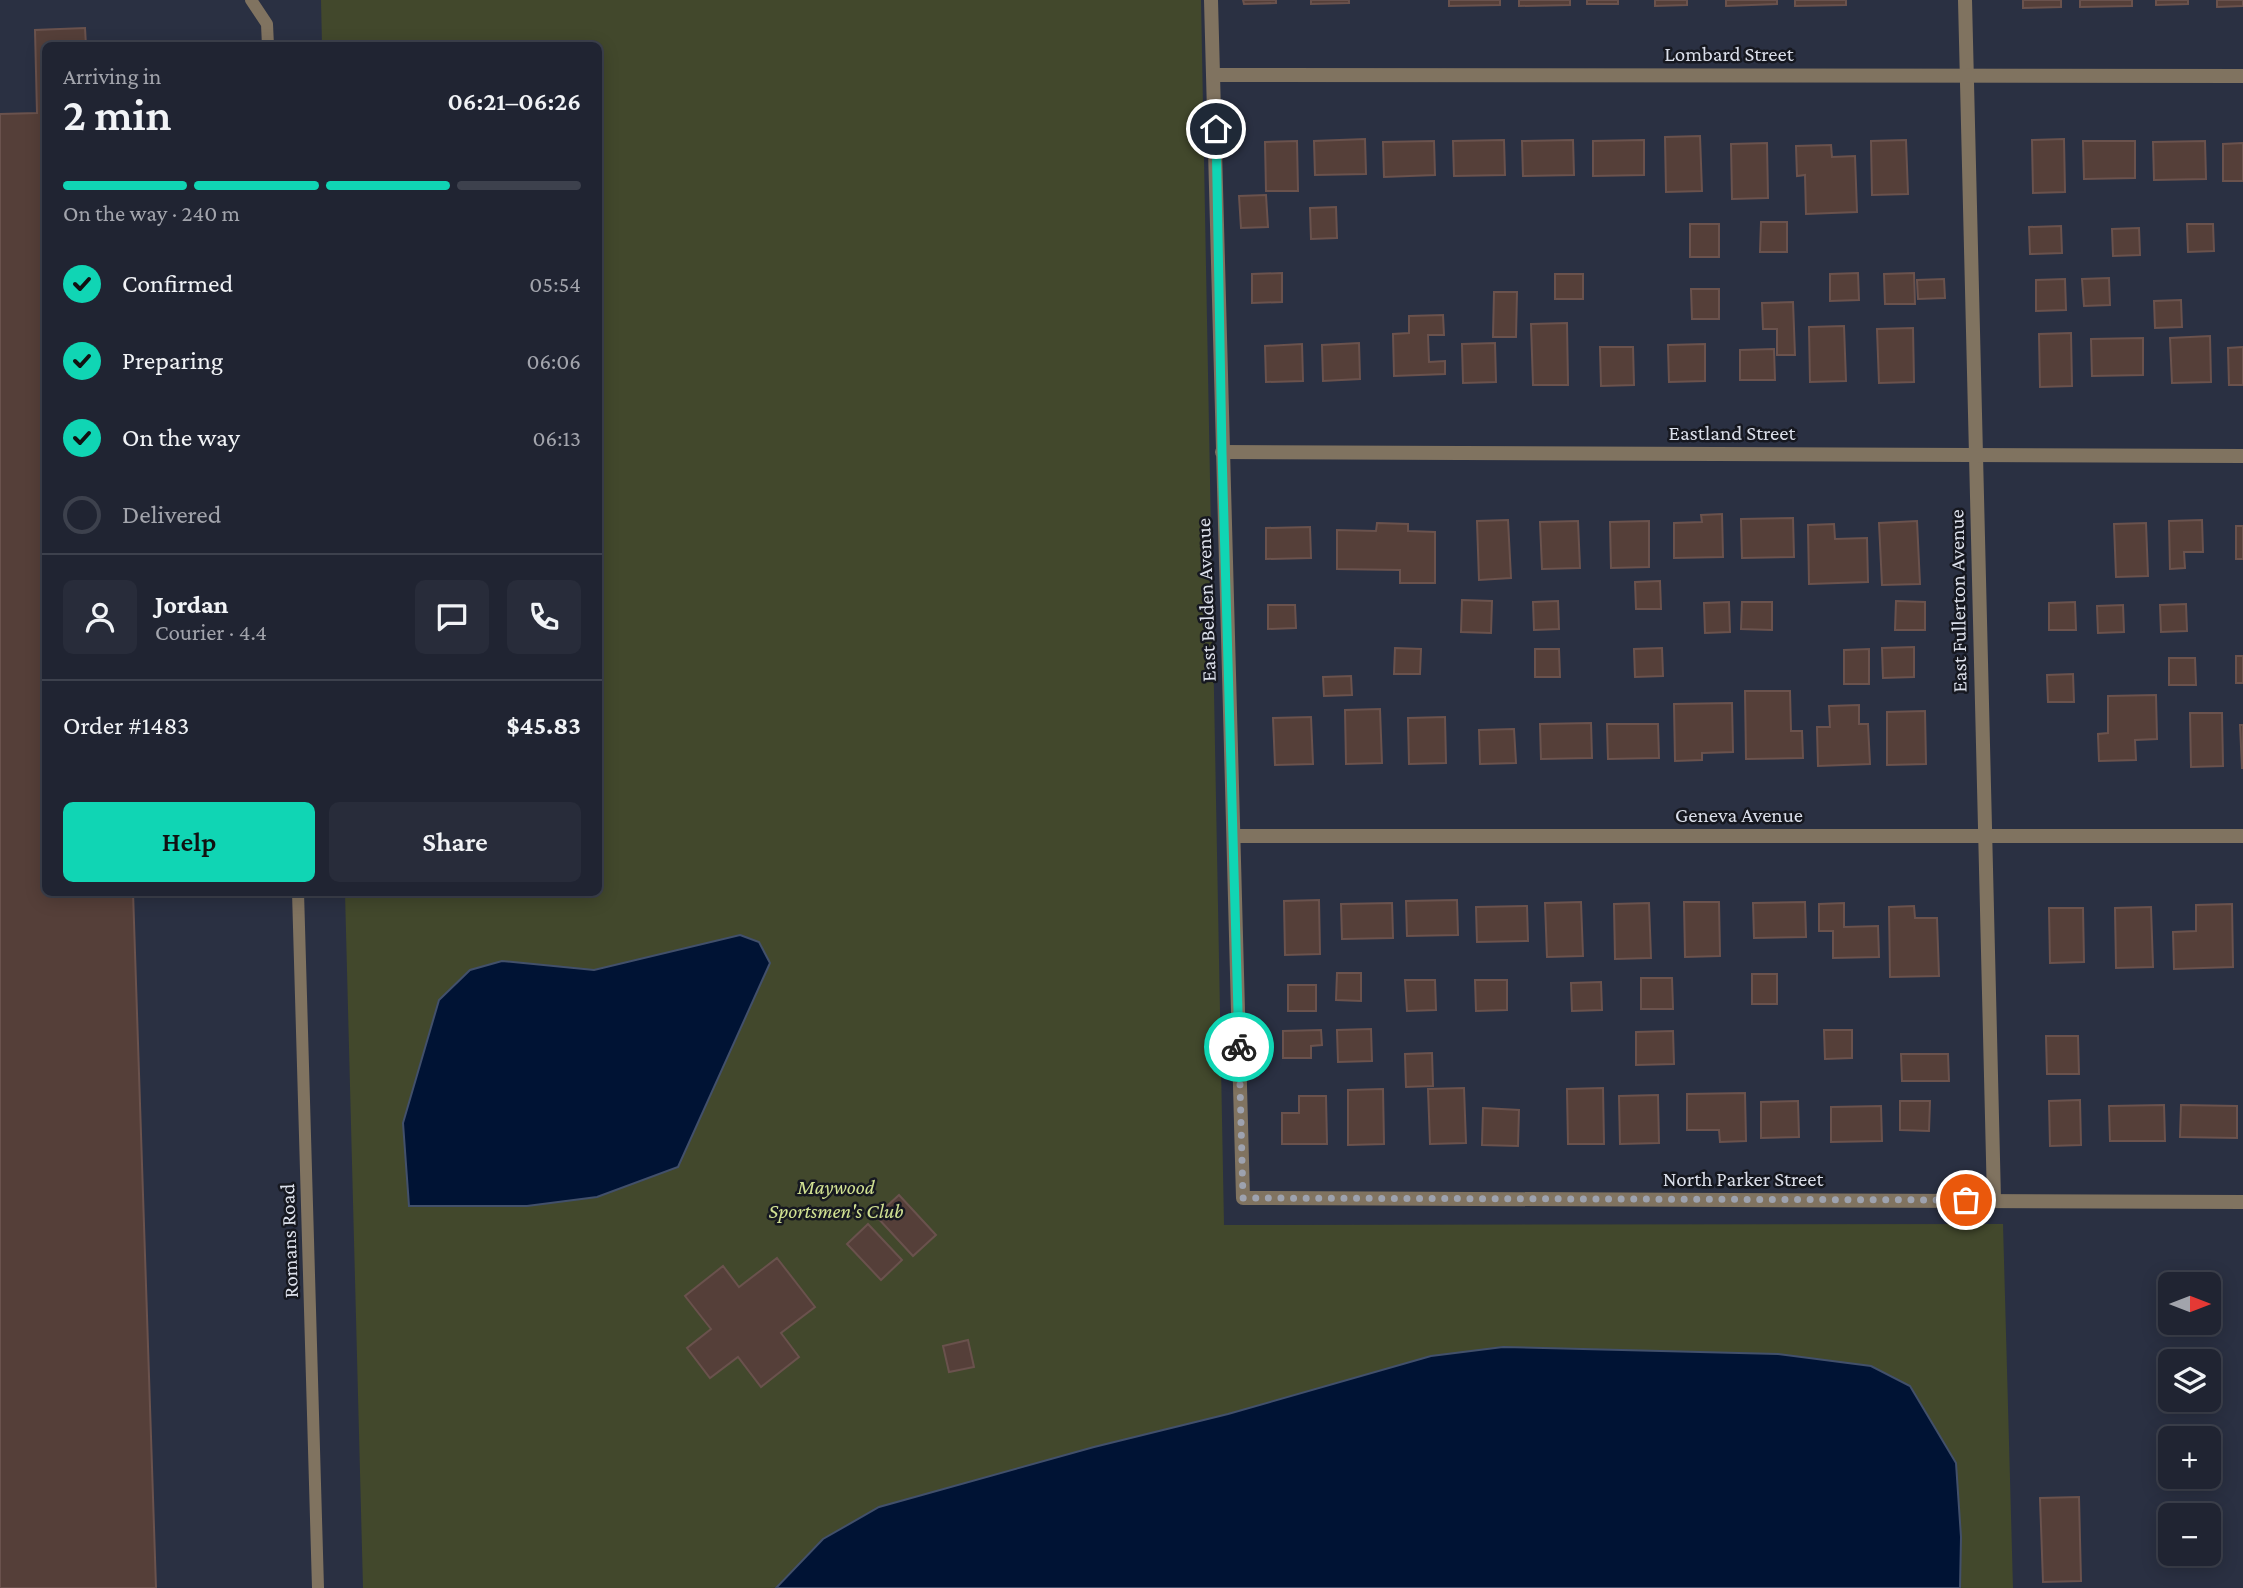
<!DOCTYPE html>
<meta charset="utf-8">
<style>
:root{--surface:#202432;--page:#282c3a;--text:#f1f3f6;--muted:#a2a4ac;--line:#3d414d;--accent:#10d5b4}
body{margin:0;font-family:"Crimson Pro",serif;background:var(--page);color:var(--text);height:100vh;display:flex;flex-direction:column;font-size:26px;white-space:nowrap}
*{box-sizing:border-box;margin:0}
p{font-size:23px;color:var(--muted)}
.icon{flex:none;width:38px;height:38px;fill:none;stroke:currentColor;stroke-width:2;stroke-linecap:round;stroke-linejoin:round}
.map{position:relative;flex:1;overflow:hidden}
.details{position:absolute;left:42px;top:42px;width:560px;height:854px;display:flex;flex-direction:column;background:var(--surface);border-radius:10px;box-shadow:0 4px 18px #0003,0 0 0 2px var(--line)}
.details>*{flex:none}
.needle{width:46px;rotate:90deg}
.buttons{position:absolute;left:2158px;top:1272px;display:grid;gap:14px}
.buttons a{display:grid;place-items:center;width:63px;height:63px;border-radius:10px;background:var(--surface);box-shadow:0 4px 18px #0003,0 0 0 2px var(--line);font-size:35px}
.pin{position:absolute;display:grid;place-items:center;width:60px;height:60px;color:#fff;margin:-30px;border:4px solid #fff;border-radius:50%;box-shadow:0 2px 7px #0007}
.courier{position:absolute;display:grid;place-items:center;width:70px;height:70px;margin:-35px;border:5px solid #10d5b4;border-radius:50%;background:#fff;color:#222;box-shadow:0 2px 9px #0007}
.summary em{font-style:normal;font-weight:600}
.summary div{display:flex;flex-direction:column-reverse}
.summary{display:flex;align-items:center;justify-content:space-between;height:119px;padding:0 21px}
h1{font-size:46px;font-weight:600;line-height:52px}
.bar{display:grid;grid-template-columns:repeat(4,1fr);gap:10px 7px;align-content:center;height:84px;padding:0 21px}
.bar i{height:9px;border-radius:5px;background:var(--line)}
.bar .current{background:var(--accent)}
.bar p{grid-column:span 4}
.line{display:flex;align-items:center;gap:18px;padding:0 21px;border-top:2px solid var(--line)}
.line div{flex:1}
.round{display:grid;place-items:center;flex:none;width:74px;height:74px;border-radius:10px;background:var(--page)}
ol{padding:0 21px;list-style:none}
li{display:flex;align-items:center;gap:21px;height:77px}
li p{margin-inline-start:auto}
li .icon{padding:7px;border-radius:50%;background:var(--accent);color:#111;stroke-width:4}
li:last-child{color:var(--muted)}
li i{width:38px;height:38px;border:4px solid var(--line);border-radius:50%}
.cta{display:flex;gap:14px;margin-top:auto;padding:14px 21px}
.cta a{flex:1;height:80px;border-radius:10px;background:var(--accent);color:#111;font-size:28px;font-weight:600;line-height:80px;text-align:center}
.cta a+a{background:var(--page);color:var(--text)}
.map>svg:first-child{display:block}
.green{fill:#42482c}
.water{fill:#001334;stroke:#42506b;stroke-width:2}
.building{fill:#553f39;stroke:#6a524d;stroke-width:2}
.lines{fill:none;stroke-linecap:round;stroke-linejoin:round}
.lane{stroke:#807360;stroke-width:12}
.street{stroke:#807360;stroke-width:14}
.done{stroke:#9da2af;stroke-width:7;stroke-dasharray:0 12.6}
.route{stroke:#10d5b4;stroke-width:9}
.labels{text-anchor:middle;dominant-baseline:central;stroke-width:5;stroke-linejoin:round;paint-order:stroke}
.street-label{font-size:21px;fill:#dbdfea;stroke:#161820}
.park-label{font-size:21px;font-style:italic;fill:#d1e192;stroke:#161820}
</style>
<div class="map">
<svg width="2243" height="1588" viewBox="0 0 2243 1588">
<rect width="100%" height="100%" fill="#2a3042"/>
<path class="green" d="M 321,0 L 1201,0 L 1224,1225 L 2003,1224 L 2013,1588 L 363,1588 L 345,893 L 598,892 L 598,46 L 322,45 Z"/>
<g class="water">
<path d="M 740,935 L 759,942 L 770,963 L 678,1167 L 597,1197 L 527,1206 L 409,1206 L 403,1123 L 439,1000 L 470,970 L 502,961 L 594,970 Z"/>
<path d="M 1503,1347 L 1778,1354 L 1871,1366 L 1910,1386 L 1956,1463 L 1961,1537 L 1960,1588 L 776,1588 L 823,1539 L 879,1507 L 1094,1447 L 1228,1414 L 1431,1356 Z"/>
</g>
<g class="building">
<path d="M 1243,0 L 1276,0 L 1276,3 L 1244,4 Z"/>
<path d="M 1311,0 L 1349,0 L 1349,3 L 1311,4 Z"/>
<path d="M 1449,0 L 1500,0 L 1500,5 L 1449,6 Z"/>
<path d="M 1519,0 L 1570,0 L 1570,5 L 1519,6 Z"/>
<rect x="1587" y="0" width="31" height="4"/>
<path d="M 1655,0 L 1687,0 L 1687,5 L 1655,6 Z"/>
<path d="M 1726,0 L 1777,0 L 1777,4 L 1726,6 Z"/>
<path d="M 1795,0 L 1846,0 L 1846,5 L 1795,6 Z"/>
<path d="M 2023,0 L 2061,0 L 2061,7 L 2023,8 Z"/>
<path d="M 2080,0 L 2132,0 L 2132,6 L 2080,7 Z"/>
<path d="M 2156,0 L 2188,0 L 2188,4 L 2156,5 Z"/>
<path d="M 2217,0 L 2243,0 L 2243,6 L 2217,7 Z"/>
<path d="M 85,28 L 86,46 L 46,46 L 46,892 L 133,892 L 156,1588 L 0,1588 L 0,114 L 37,113 L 35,30 Z"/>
<path d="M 1700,136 L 1702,191 L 1666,192 L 1665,137 Z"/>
<path d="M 1365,139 L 1366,174 L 1315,175 L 1314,141 Z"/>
<path d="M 2064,139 L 2065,192 L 2033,193 L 2032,140 Z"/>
<path d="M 1504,140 L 1505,175 L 1454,176 L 1453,141 Z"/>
<path d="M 1573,140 L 1574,175 L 1523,176 L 1522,141 Z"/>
<path d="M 1644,140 L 1644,175 L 1593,176 L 1593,141 Z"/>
<path d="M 1906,140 L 1908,194 L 1872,195 L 1871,141 Z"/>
<path d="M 1297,141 L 1298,191 L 1266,191 L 1265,142 Z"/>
<path d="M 1434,141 L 1435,175 L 1384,177 L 1383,142 Z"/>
<path d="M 2083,141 L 2135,141 L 2135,178 L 2084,179 Z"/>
<path d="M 2205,141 L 2206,179 L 2154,180 L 2153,142 Z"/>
<path d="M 1767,143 L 1768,198 L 1732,199 L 1731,144 Z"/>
<path d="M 2243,143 L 2243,181 L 2223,181 L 2223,144 Z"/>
<path d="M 1831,145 L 1832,157 L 1855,156 L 1857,212 L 1806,214 L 1805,175 L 1797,176 L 1796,146 Z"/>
<path d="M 1266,195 L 1268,227 L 1241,228 L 1239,196 Z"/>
<path d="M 1336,207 L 1337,238 L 1311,239 L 1310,208 Z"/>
<path d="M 1761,222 L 1787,222 L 1787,252 L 1760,252 Z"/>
<rect x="1690" y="224" width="29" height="33"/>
<path d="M 2187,224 L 2213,224 L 2214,251 L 2188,252 Z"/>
<path d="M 2061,226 L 2062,253 L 2030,254 L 2029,227 Z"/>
<path d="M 2139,228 L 2140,255 L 2113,256 L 2112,229 Z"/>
<path d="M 1282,273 L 1282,302 L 1252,303 L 1252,274 Z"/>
<path d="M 1858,273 L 1859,300 L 1830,301 L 1830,274 Z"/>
<path d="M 1914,273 L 1915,304 L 1885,304 L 1884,274 Z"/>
<rect x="1555" y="274" width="28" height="25"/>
<path d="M 2109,278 L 2110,305 L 2084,306 L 2082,279 Z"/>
<path d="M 1944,279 L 1945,298 L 1918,299 L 1917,280 Z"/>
<path d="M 2065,279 L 2066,310 L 2036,311 L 2036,280 Z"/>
<path d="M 1691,289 L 1719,289 L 1719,319 L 1692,319 Z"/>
<path d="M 1494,292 L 1517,292 L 1516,337 L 1493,337 Z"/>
<path d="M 2181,300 L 2182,327 L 2155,328 L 2154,301 Z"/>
<path d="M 1793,302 L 1795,355 L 1777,355 L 1777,329 L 1763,329 L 1762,303 Z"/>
<path d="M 1443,315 L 1444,335 L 1428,335 L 1429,362 L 1445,361 L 1445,374 L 1394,376 L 1393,334 L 1409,333 L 1409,316 Z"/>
<path d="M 1567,323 L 1568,385 L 1533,385 L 1531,324 Z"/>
<path d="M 1844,326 L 1846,381 L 1810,382 L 1809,327 Z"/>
<path d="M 1913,328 L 1914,382 L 1879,383 L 1877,329 Z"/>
<path d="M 2071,333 L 2072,386 L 2040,387 L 2039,334 Z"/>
<path d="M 2210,336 L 2211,382 L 2172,383 L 2170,338 Z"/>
<path d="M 2143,338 L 2143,375 L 2092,376 L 2091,339 Z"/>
<path d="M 1359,343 L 1360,379 L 1323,381 L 1322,345 Z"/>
<path d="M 1495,343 L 1496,382 L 1463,383 L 1462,344 Z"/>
<path d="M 1302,344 L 1303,381 L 1266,382 L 1265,346 Z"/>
<path d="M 1705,344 L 1705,381 L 1669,382 L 1668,345 Z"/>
<path d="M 1600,347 L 1633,347 L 1634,385 L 1601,386 Z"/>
<path d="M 2243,347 L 2243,385 L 2229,385 L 2228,348 Z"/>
<path d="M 1774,349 L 1775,380 L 1740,380 L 1740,350 Z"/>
<path d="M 1722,514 L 1723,557 L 1674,558 L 1674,523 L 1702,522 L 1701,515 Z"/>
<path d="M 1793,518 L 1794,557 L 1742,558 L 1741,519 Z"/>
<path d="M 1508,520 L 1511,578 L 1479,580 L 1477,521 Z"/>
<path d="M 2202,520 L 2203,552 L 2184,552 L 2185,568 L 2170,569 L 2169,521 Z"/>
<path d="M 1578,521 L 1580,568 L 1542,569 L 1540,522 Z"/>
<path d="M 1649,521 L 1649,567 L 1611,568 L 1610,522 Z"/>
<path d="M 1917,521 L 1920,584 L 1882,585 L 1879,523 Z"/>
<path d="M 1377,523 L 1408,524 L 1408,531 L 1435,532 L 1435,583 L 1400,583 L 1400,570 L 1337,569 L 1337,530 L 1376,531 Z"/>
<path d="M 2146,523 L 2148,576 L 2116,577 L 2114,524 Z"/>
<path d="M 1834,524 L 1835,539 L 1867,538 L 1868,582 L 1809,584 L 1808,525 Z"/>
<rect x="2236" y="526" width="7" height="33"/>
<path d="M 1310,527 L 1311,558 L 1266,559 L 1266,528 Z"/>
<path d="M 1660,581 L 1661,609 L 1636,609 L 1635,582 Z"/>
<path d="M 1462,600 L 1492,601 L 1491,633 L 1461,632 Z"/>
<path d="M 1558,601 L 1559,629 L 1534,630 L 1533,602 Z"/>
<path d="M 1896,601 L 1925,602 L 1925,630 L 1895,630 Z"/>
<path d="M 1729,602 L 1730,632 L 1705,633 L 1704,603 Z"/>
<path d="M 1742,602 L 1772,602 L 1772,630 L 1741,629 Z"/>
<path d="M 2075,602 L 2076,630 L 2049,630 L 2049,603 Z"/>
<path d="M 2186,604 L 2187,631 L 2161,632 L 2160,605 Z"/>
<path d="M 1268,605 L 1295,605 L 1296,628 L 1268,629 Z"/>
<path d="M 2123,605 L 2124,632 L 2098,633 L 2097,606 Z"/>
<path d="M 1914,647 L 1914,677 L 1883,678 L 1882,648 Z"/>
<path d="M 1395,648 L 1421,649 L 1420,674 L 1394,674 Z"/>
<path d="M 1662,648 L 1663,676 L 1635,677 L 1634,649 Z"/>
<path d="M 1535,649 L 1559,649 L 1560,677 L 1535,677 Z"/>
<path d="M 1869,649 L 1869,684 L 1844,684 L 1844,650 Z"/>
<rect x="2236" y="656" width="7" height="27"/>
<path d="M 2169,658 L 2195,658 L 2196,685 L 2169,685 Z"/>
<path d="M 2073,674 L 2074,702 L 2048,702 L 2047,675 Z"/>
<path d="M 1351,676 L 1352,695 L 1324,696 L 1323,677 Z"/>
<path d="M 1745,691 L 1790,691 L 1791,731 L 1802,731 L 1803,758 L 1746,759 Z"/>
<path d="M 2156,695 L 2157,739 L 2135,740 L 2136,760 L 2099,761 L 2098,734 L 2108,733 L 2108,696 Z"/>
<path d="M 1732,703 L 1733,752 L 1702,753 L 1702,760 L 1675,761 L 1674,704 Z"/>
<path d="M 1859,705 L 1859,724 L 1868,724 L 1870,764 L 1818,766 L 1817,727 L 1830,727 L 1829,706 Z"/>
<path d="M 1380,709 L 1382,763 L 1346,764 L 1345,710 Z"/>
<path d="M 1925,711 L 1926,764 L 1887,765 L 1887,712 Z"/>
<path d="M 2190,713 L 2222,713 L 2223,766 L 2191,767 Z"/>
<path d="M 1311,717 L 1313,764 L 1275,765 L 1273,718 Z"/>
<path d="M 1445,717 L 1446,763 L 1409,764 L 1408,718 Z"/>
<path d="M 1591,723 L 1592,758 L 1541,759 L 1540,724 Z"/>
<path d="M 1607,724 L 1658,724 L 1659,758 L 1608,759 Z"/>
<path d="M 2240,725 L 2243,725 L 2243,768 L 2242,768 Z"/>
<path d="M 1514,729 L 1516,763 L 1480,764 L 1479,730 Z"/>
<path d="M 1319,900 L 1320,954 L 1285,955 L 1284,901 Z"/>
<path d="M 1457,900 L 1458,935 L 1407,936 L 1406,901 Z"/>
<path d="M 1581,902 L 1583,956 L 1547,957 L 1545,903 Z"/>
<path d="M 1684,902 L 1719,902 L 1720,956 L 1685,957 Z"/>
<path d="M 1805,902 L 1806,937 L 1754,938 L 1753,903 Z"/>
<path d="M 1392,903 L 1393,938 L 1342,939 L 1341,904 Z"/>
<path d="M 1649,903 L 1651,958 L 1615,959 L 1614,904 Z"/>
<path d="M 1844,903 L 1844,927 L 1878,926 L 1879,957 L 1833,958 L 1833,931 L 1819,931 L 1819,904 Z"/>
<path d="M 2232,904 L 2233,967 L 2174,969 L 2173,932 L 2196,931 L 2196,905 Z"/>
<path d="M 1527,906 L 1528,941 L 1477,942 L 1476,907 Z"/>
<path d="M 1914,906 L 1915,918 L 1937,918 L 1939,976 L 1890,977 L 1889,907 Z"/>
<path d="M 2151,907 L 2153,967 L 2116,968 L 2115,908 Z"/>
<path d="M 2049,908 L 2083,908 L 2084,962 L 2050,963 Z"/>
<path d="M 1337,973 L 1361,973 L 1361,1001 L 1336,1000 Z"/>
<rect x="1752" y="974" width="25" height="30"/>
<path d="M 1641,978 L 1672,978 L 1673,1009 L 1641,1009 Z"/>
<path d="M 1405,980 L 1435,980 L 1436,1010 L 1407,1011 Z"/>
<path d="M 1475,980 L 1507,980 L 1507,1010 L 1476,1011 Z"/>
<path d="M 1601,982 L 1602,1010 L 1572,1011 L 1571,983 Z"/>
<rect x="1288" y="985" width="28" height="26"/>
<path d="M 1371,1029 L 1372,1061 L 1338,1062 L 1337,1030 Z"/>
<path d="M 1321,1030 L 1322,1045 L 1311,1046 L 1311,1058 L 1283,1058 L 1283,1031 Z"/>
<path d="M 1824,1030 L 1852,1030 L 1852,1058 L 1825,1059 Z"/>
<path d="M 1673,1031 L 1674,1064 L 1636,1065 L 1636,1032 Z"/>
<path d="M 2046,1036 L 2078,1036 L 2079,1074 L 2047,1074 Z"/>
<path d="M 1432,1053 L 1433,1086 L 1406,1087 L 1405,1054 Z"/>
<path d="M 1901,1054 L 1948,1054 L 1949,1081 L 1902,1081 Z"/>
<path d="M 1464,1088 L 1466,1143 L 1430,1144 L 1428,1089 Z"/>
<path d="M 1603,1088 L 1604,1144 L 1568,1144 L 1567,1089 Z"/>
<path d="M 1383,1089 L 1384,1144 L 1348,1145 L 1348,1090 Z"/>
<path d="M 1745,1093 L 1746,1141 L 1720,1142 L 1719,1130 L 1687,1130 L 1687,1094 Z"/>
<path d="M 1658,1095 L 1659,1143 L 1620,1144 L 1619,1096 Z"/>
<path d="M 1299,1096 L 1326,1096 L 1327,1144 L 1282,1144 L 1282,1113 L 1299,1113 Z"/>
<path d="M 2080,1100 L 2081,1145 L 2050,1146 L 2049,1101 Z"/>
<path d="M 1798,1101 L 1799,1137 L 1761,1138 L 1761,1102 Z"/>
<path d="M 1900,1101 L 1930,1101 L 1929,1131 L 1900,1130 Z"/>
<path d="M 2164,1105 L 2165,1141 L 2110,1141 L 2109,1106 Z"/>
<path d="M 2181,1105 L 2237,1106 L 2237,1138 L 2180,1137 Z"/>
<path d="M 1881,1106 L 1882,1141 L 1831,1142 L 1831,1107 Z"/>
<path d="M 1483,1108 L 1519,1110 L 1518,1146 L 1482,1145 Z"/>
<path d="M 899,1195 L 936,1235 L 913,1256 L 876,1216 Z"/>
<path d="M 868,1224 L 902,1260 L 881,1280 L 847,1244 Z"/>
<path d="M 777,1258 L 815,1307 L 781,1333 L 799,1357 L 761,1387 L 738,1357 L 710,1378 L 687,1348 L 711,1329 L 685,1296 L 723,1266 L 739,1287 Z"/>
<path d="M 968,1340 L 974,1367 L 949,1372 L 943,1346 Z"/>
<path d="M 2079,1497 L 2081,1581 L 2043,1582 L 2040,1498 Z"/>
</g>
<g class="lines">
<g class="lane">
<path d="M 251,0 L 267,24 L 268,46"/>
<path d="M 298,892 L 318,1588"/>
</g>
<g class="street">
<path d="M 1211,0 L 1243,1198 L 2243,1202"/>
<path d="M 1965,0 L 1994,1200"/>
<path d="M 1215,75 L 2243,76"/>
<path d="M 1222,452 L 2243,456"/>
<path d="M 1234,836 L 2243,836"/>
</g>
</g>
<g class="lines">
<path class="done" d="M 1239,1047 L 1243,1198 L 1966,1200"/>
<path class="route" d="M 1216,129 L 1222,452 L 1239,1047"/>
</g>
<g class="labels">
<g class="street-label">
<text x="1729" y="54">Lombard Street</text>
<text x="1732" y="433">Eastland Street</text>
<text transform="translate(1206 600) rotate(-92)">East Belden Avenue</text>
<text transform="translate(1958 601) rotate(-91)">East Fullerton Avenue</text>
<text x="1739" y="815">Geneva Avenue</text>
<text x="1743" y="1179">North Parker Street</text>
<text transform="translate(289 1241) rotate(-92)">Romans Road</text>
</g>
<g class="park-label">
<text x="836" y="1187">Maywood<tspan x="836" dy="24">Sportsmen's Club</tspan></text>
</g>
</g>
</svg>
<div class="buttons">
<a><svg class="needle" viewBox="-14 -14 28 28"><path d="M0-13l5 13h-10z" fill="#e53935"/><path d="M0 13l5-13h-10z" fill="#a2a4ac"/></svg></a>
<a><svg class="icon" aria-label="layers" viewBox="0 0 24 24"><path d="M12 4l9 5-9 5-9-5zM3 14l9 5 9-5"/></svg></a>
<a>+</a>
<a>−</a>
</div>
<div class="pin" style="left:1966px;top:1200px;background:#ea580c"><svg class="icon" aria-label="bag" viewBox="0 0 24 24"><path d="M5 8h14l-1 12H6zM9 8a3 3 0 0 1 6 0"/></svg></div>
<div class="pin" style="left:1216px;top:129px;background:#1f2937"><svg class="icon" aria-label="home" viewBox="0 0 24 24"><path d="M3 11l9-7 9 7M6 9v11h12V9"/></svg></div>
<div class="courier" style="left:1239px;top:1047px"><svg class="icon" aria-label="bike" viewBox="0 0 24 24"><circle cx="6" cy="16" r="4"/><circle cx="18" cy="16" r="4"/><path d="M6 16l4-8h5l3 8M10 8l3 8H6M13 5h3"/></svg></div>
<section class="details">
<div class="summary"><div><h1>2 min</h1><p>Arriving in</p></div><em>06:21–06:26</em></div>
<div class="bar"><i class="current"></i><i class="current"></i><i class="current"></i><i></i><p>On the way · 240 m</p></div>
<ol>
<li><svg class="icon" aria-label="check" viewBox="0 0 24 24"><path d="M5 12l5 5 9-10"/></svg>Confirmed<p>05:54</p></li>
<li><svg class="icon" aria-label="check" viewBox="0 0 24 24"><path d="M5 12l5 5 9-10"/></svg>Preparing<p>06:06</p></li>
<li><svg class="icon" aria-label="check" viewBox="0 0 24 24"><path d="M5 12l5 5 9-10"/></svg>On the way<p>06:13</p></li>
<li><i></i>Delivered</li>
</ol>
<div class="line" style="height:126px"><a class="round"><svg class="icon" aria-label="person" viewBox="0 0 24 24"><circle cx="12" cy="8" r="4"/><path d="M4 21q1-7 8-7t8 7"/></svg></a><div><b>Jordan</b><p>Courier · 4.4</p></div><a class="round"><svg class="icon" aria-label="chat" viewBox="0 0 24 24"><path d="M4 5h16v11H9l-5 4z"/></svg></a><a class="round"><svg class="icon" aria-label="phone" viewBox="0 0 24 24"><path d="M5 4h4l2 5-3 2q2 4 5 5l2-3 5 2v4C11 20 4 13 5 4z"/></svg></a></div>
<div class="line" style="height:91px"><div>Order #1483</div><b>$45.83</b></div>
<div class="cta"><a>Help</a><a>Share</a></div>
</section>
</div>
